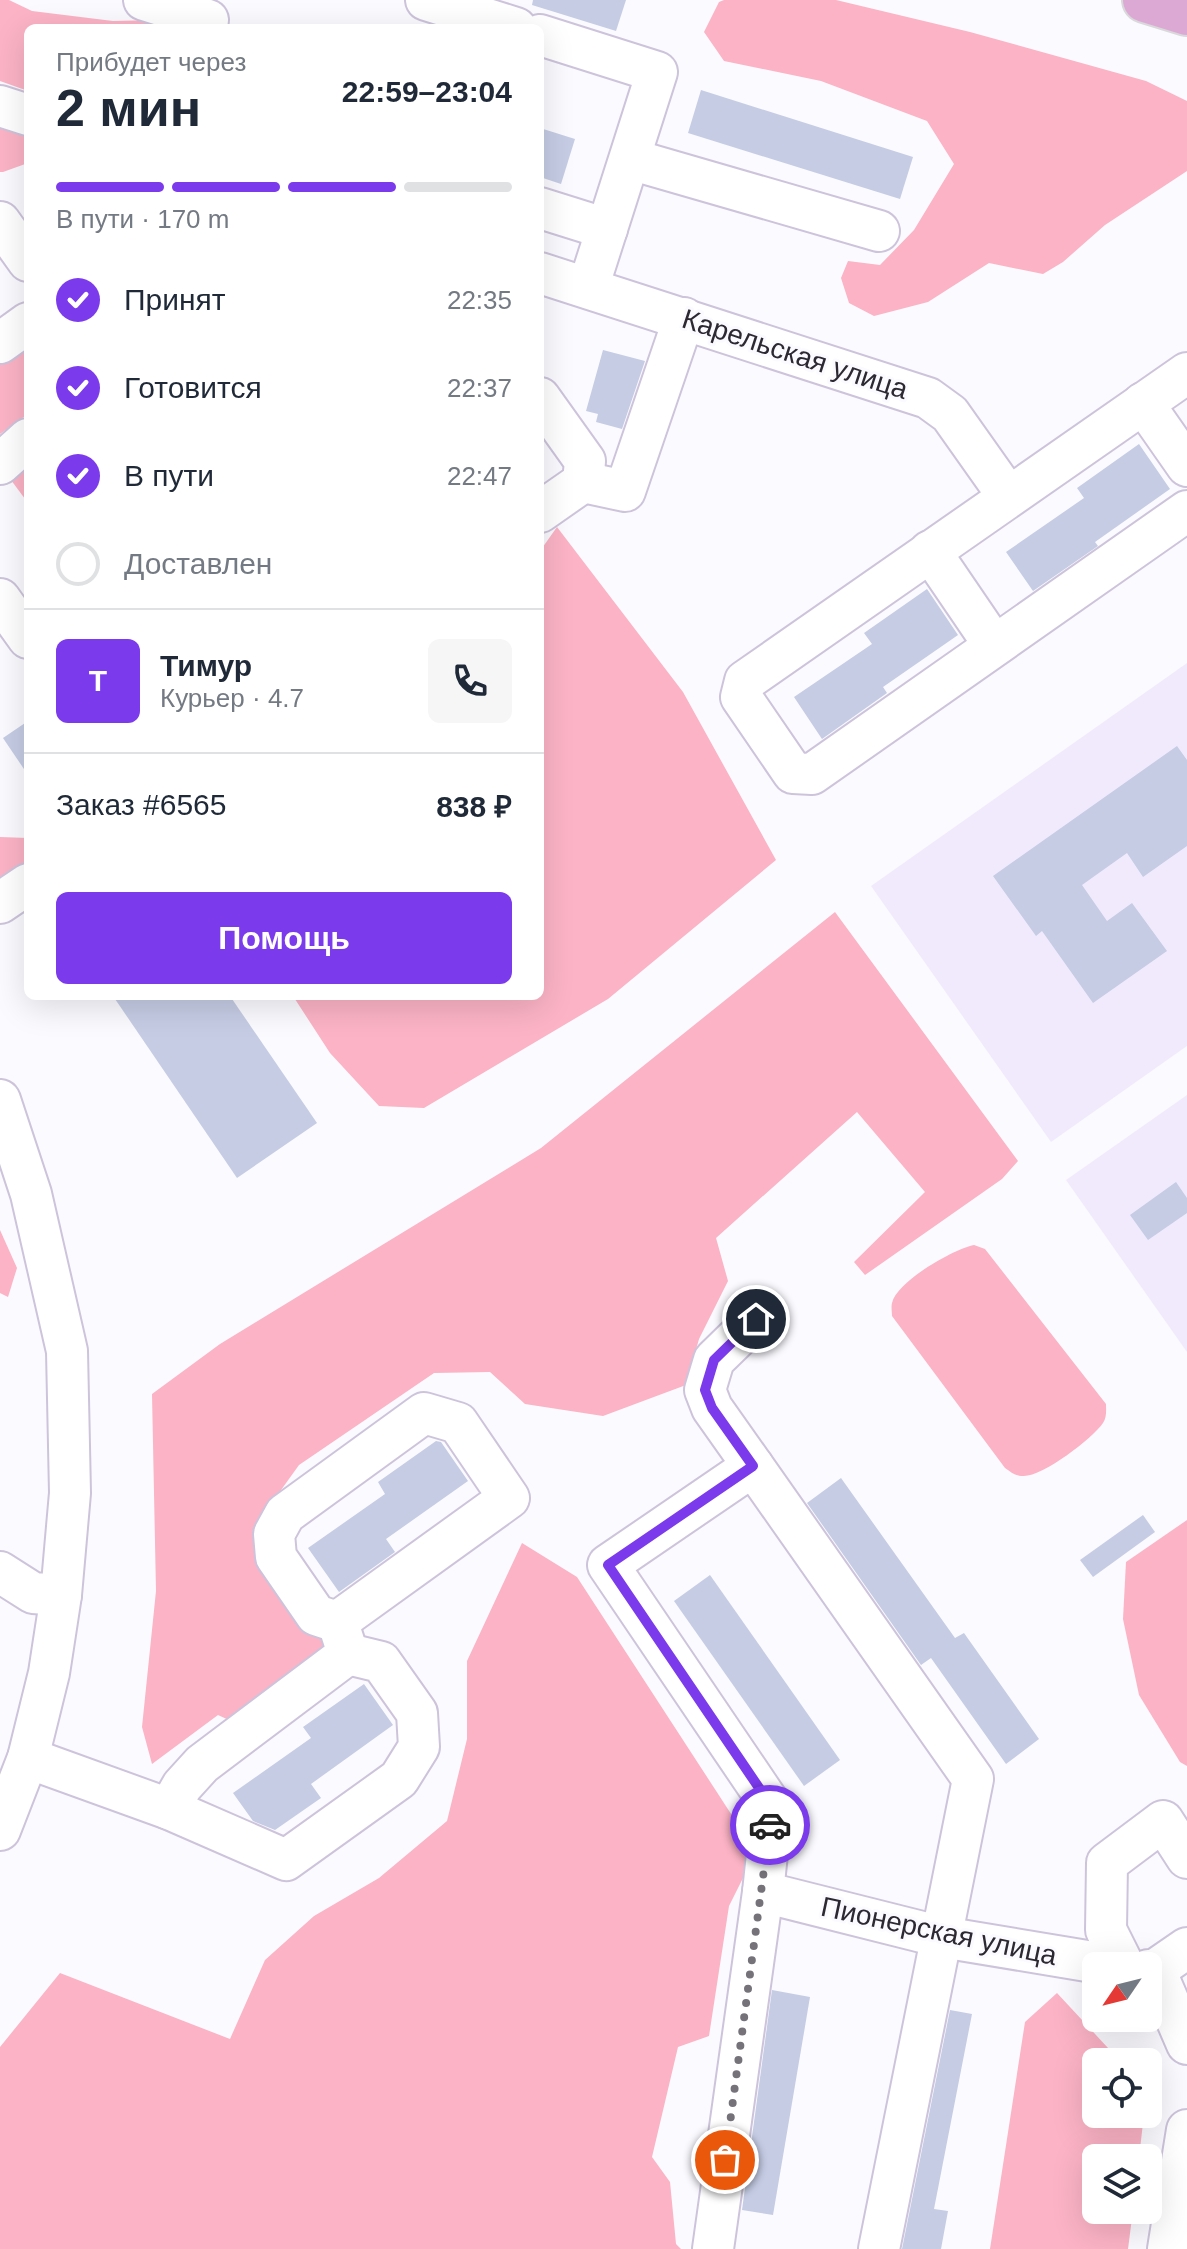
<!DOCTYPE html>
<html lang="ru">
<meta charset="utf-8">
<style>
:root{--surface:#fff;--page:#f6f6f7;--text:#1f2937;--muted:#747a83;--line:#e0e1e3;--accent:#7c3aed}
body{margin:0;font-family:Arial,sans-serif;background:var(--page);color:var(--text);height:100vh;display:flex;flex-direction:column;font-size:30px;white-space:nowrap}
*{box-sizing:border-box;margin:0}
p{font-size:26px;color:var(--muted)}
.icon{flex:none;width:44px;height:44px;fill:none;stroke:currentColor;stroke-width:2;stroke-linecap:round;stroke-linejoin:round}
.map{position:relative;flex:1;overflow:hidden}
.panel{position:absolute;left:24px;top:24px;width:520px;height:976px;display:flex;flex-direction:column;background:var(--surface);border-radius:12px;box-shadow:0 8px 32px #0002}
.panel>*{flex:none}
.needle{width:52px;rotate:235deg}
.fabs{position:absolute;left:1082px;top:1952px;display:grid;gap:16px}
.fabs a{display:grid;place-items:center;width:80px;height:80px;border-radius:12px;background:var(--surface);box-shadow:0 8px 32px #0002;font-size:40px}
.pin{position:absolute;display:grid;place-items:center;width:68px;height:68px;color:#fff;margin:-34px;border:4px solid #fff;border-radius:50%;box-shadow:0 2px 8px #0007}
.courier{position:absolute;display:grid;place-items:center;width:80px;height:80px;margin:-40px;border:6px solid #7c3aed;border-radius:50%;background:#fff;color:#222;box-shadow:0 2px 10px #0007}
.headline em{font-style:normal;font-weight:700}
.headline div{display:flex;flex-direction:column-reverse}
.headline{display:flex;align-items:center;justify-content:space-between;height:136px;padding:0 32px}
h1{font-size:52px;font-weight:700;line-height:60px}
.bar{display:grid;grid-template-columns:repeat(4,1fr);gap:12px 8px;align-content:center;height:96px;padding:0 32px}
.bar i{height:10px;border-radius:6px;background:var(--line)}
.bar .selected{background:var(--accent)}
.bar p{grid-column:span 4}
.line{display:flex;align-items:center;gap:20px;padding:0 32px;border-top:2px solid var(--line)}
.line div{flex:1}
.round{display:grid;place-items:center;flex:none;width:84px;height:84px;border-radius:12px;background:var(--page)}
ol{padding:0 32px;list-style:none}
li{display:flex;align-items:center;gap:24px;height:88px}
li p{margin-inline-start:auto}
li .icon{padding:8px;border-radius:50%;background:var(--accent);color:#fff;stroke-width:4}
li:last-child{color:var(--muted)}
li i{width:44px;height:44px;border:4px solid var(--line);border-radius:50%}
.action{display:flex;gap:16px;margin-top:auto;padding:16px 32px}
.action a{flex:1;height:92px;border-radius:12px;background:var(--accent);color:#fff;font-size:32px;font-weight:700;line-height:92px;text-align:center}
.map>svg:first-child{display:block}
.built{fill:#f1eafd}
.green{fill:#fbb3c5}
.building{fill:#c5cce4}
.lines{fill:none;stroke-linecap:round;stroke-linejoin:round}
.minor-casing{stroke:#cdc4dc;stroke-width:44}
.major-casing{stroke:#d9d8da;stroke-width:48}
.minor{stroke:#fff;stroke-width:40}
.major{stroke:#dca9d5;stroke-width:44}
.done{stroke:#75727a;stroke-width:8;stroke-dasharray:0 14.4}
.route{stroke:#7c3aed;stroke-width:10}
.labels{text-anchor:middle;dominant-baseline:central;stroke-width:6;stroke-linejoin:round;paint-order:stroke}
.street-label{font-size:28px;fill:#2d2933;stroke:#fbfaff}
</style>
<div class="map">
<svg width="1187" height="2249" viewBox="0 0 1187 2249">
<rect width="100%" height="100%" fill="#fbfaff"/>
<g class="built">
<path d="M 1187,663 L 1187,1046 L 1051,1142 L 871,886 Z"/>
<path d="M 1187,1095 L 1187,1352 L 1066,1180 Z"/>
</g>
<g class="green">
<path d="M 0,0 L 9,0 L 32,11 L 113,21 L 158,20 L 167,28 L 28,28 L 28,91 L 0,81 Z"/>
<path d="M 724,0 L 836,0 L 970,32 L 1146,81 L 1187,101 L 1187,171 L 1105,225 L 1063,262 L 1043,274 L 989,263 L 928,302 L 874,316 L 849,303 L 841,278 L 848,261 L 880,265 L 914,230 L 954,164 L 927,121 L 821,81 L 724,61 L 704,32 L 719,2 Z"/>
<path d="M 0,119 L 28,128 L 28,163 L 3,172 L 0,172 Z"/>
<path d="M 28,344 L 28,414 L 0,434 L 0,365 Z"/>
<path d="M 28,455 L 28,503 L 8,476 Z"/>
<path d="M 557,527 L 683,692 L 776,860 L 608,999 L 424,1108 L 379,1106 L 330,1053 L 293,996 L 540,996 L 540,551 Z"/>
<path d="M 0,837 L 28,838 L 28,870 L 0,881 Z"/>
<path d="M 835,912 L 1018,1161 L 1002,1179 L 865,1275 L 854,1262 L 925,1192 L 857,1112 L 716,1238 L 728,1281 L 699,1339 L 686,1385 L 603,1416 L 525,1404 L 490,1372 L 434,1373 L 299,1465 L 253,1529 L 331,1647 L 231,1721 L 218,1715 L 152,1764 L 142,1727 L 156,1591 L 152,1394 L 220,1344 L 541,1148 Z"/>
<path d="M 0,1230 L 17,1268 L 8,1297 L 0,1293 Z"/>
<path d="M 974,1245 L 985,1249 L 1106,1404 C 1106,1410 1107,1417 1103,1423 C 1092,1439 1042,1477 1023,1476 C 1015,1476 1011,1472 1005,1468 L 892,1316 C 892,1312 891,1307 892,1303 C 897,1281 954,1249 974,1245 Z"/>
<path d="M 1187,1520 L 1187,1766 L 1180,1762 L 1139,1695 L 1123,1619 L 1126,1562 Z"/>
<path d="M 522,1543 L 577,1577 L 748,1840 L 743,1878 L 729,1906 L 709,2036 L 678,2047 L 652,2157 L 670,2182 L 676,2244 L 681,2249 L 0,2249 L 0,2047 L 60,1973 L 230,2039 L 265,1960 L 314,1916 L 379,1878 L 447,1821 L 467,1739 L 467,1661 Z"/>
<path d="M 1057,1993 L 1121,2062 L 1096,2062 L 1096,2114 L 1144,2114 L 1139,2158 L 1096,2158 L 1096,2210 L 1133,2210 L 1128,2249 L 990,2249 L 1025,2022 Z"/>
</g>
<g class="building">
<path d="M 533,0 L 626,0 L 616,31 L 532,5 Z"/>
<path d="M 701,90 L 913,157 L 900,199 L 688,133 Z"/>
<path d="M 540,128 L 575,139 L 561,184 L 540,177 Z"/>
<path d="M 603,350 L 645,361 L 622,429 L 596,422 L 598,414 L 586,411 Z"/>
<path d="M 1139,444 L 1170,489 L 1095,542 L 1098,546 L 1033,591 L 1006,552 L 1084,498 L 1077,488 Z"/>
<path d="M 927,589 L 958,635 L 883,687 L 887,693 L 822,739 L 794,697 L 872,644 L 864,633 Z"/>
<path d="M 28,721 L 28,775 L 3,738 Z"/>
<path d="M 1177,746 L 1187,760 L 1187,846 L 1143,877 L 1127,853 L 1082,885 L 1107,921 L 1132,903 L 1167,951 L 1093,1003 L 1042,931 L 1036,936 L 993,876 Z"/>
<path d="M 113,996 L 230,996 L 317,1123 L 237,1178 Z"/>
<path d="M 1176,1182 L 1187,1198 L 1187,1213 L 1148,1240 L 1130,1215 Z"/>
<path d="M 436,1441 L 441,1442 L 468,1481 L 386,1539 L 395,1552 L 339,1592 L 308,1548 L 385,1494 L 378,1482 Z"/>
<path d="M 841,1478 L 955,1638 L 964,1633 L 1039,1739 L 1006,1764 L 931,1658 L 921,1665 L 807,1503 Z"/>
<path d="M 1143,1515 L 1155,1532 L 1093,1577 L 1080,1560 Z"/>
<path d="M 710,1575 L 840,1760 L 804,1786 L 674,1601 Z"/>
<path d="M 364,1684 L 393,1725 L 311,1784 L 321,1798 L 275,1830 L 253,1821 L 233,1793 L 311,1738 L 303,1727 Z"/>
<path d="M 772,1990 L 810,1997 L 773,2215 L 742,2210 Z"/>
<path d="M 950,2010 L 972,2014 L 934,2209 L 948,2211 L 941,2249 L 902,2249 Z"/>
</g>
<g class="lines">
<defs>
<g id="minor">
<path d="M 144,0 L 208,20"/>
<path d="M 426,0 L 516,28"/>
<path d="M 540,35 L 657,72 L 588,288"/>
<path d="M 0,106 L 28,115"/>
<path d="M 630,159 L 879,231"/>
<path d="M 540,208 L 607,229"/>
<path d="M 0,222 L 28,261"/>
<path d="M 540,273 L 928,398 L 950,414 L 1008,496"/>
<path d="M 0,343 L 28,323"/>
<path d="M 1187,373 L 745,681 L 741,697 L 793,773 L 812,774 L 1187,511"/>
<path d="M 540,398 L 585,461 L 583,482 L 540,512"/>
<path d="M 1143,403 L 1187,466"/>
<path d="M 0,464 L 28,439"/>
<path d="M 583,482 L 625,491 L 684,318"/>
<path d="M 930,551 L 994,645"/>
<path d="M 0,599 L 28,638"/>
<path d="M 0,903 L 28,884"/>
<path d="M 0,1100 L 31,1194 L 67,1351 L 70,1493 L 61,1595 L 49,1673 L 28,1758 L 0,1830"/>
<path d="M 424,1413 L 458,1423 L 509,1498 L 337,1622 L 316,1615 L 276,1557 L 274,1534 L 285,1514 Z"/>
<path d="M 753,1466 L 712,1408 L 705,1390 L 714,1360 L 756,1319"/>
<path d="M 0,1572 L 33,1593 L 61,1595"/>
<path d="M 28,1758 L 169,1809 L 286,1860 L 399,1779 L 419,1747 L 417,1713 L 381,1662 L 348,1654"/>
<path d="M 169,1809 L 182,1786 L 202,1764 L 348,1654 L 340,1629"/>
<path d="M 763,1892 L 942,1937 L 1117,1966"/>
<path d="M 1124,1966 L 1106,1930 L 1107,1863 L 1163,1821 L 1187,1858"/>
<path d="M 1148,1970 L 1155,1970 L 1187,1948"/>
<path d="M 1155,1970 L 1187,2044"/>
<path d="M 713,2249 L 763,1892 L 772,1807 L 608,1565 L 753,1466 L 973,1779 L 879,2249"/>
<path d="M 1168,2249 L 1187,2130"/>
</g>
<path id="major" d="M 1145,0 L 1187,13"/>
</defs>
<use href="#minor" class="minor-casing"/>
<use href="#major" class="major-casing"/>
<use href="#minor" class="minor"/>
<use href="#major" class="major"/>
</g>
<g class="lines">
<path class="done" d="M 725,2160 L 770,1825"/>
<path class="route" d="M 756,1319 L 714,1360 L 705,1390 L 712,1408 L 753,1466 L 608,1565 L 772,1807 L 770,1825"/>
</g>
<g class="labels">
<g class="street-label">
<text transform="translate(795 354) rotate(18)">Карельская улица</text>
<text transform="translate(939 1931) rotate(12)">Пионерская улица</text>
</g>
</g>
</svg>
<div class="fabs">
<a><svg class="needle" viewBox="-14 -14 28 28"><path d="M0-13l5 13h-10z" fill="#e53935"/><path d="M0 13l5-13h-10z" fill="#747a83"/></svg></a>
<a><svg class="icon" aria-label="locate" viewBox="0 0 24 24"><circle cx="12" cy="12" r="6"/><path d="M12 2v4M12 18v4M2 12h4M18 12h4"/></svg></a>
<a><svg class="icon" aria-label="layers" viewBox="0 0 24 24"><path d="M12 4l9 5-9 5-9-5zM3 14l9 5 9-5"/></svg></a>
</div>
<div class="pin" style="left:725px;top:2160px;background:#ea580c"><svg class="icon" aria-label="bag" viewBox="0 0 24 24"><path d="M5 8h14l-1 12H6zM9 8a3 3 0 0 1 6 0"/></svg></div>
<div class="pin" style="left:756px;top:1319px;background:#1f2937"><svg class="icon" aria-label="home" viewBox="0 0 24 24"><path d="M3 11l9-7 9 7M6 9v11h12V9"/></svg></div>
<div class="courier" style="left:770px;top:1825px"><svg class="icon" aria-label="car" viewBox="0 0 24 24"><path d="M5 17H2v-5l4-1 3-4h7l3 4 3 1v5h-3M9 17h6M6 11h13"/><circle cx="7" cy="17" r="2"/><circle cx="17" cy="17" r="2"/></svg></div>
<section class="panel">
<div class="headline"><div><h1>2 мин</h1><p>Прибудет через</p></div><em>22:59–23:04</em></div>
<div class="bar"><i class="selected"></i><i class="selected"></i><i class="selected"></i><i></i><p>В пути · 170 m</p></div>
<ol>
<li><svg class="icon" aria-label="check" viewBox="0 0 24 24"><path d="M5 12l5 5 9-10"/></svg>Принят<p>22:35</p></li>
<li><svg class="icon" aria-label="check" viewBox="0 0 24 24"><path d="M5 12l5 5 9-10"/></svg>Готовится<p>22:37</p></li>
<li><svg class="icon" aria-label="check" viewBox="0 0 24 24"><path d="M5 12l5 5 9-10"/></svg>В пути<p>22:47</p></li>
<li><i></i>Доставлен</li>
</ol>
<div class="line" style="height:144px"><b class="round" style="background:var(--accent);color:#fff">Т</b><div><b>Тимур</b><p>Курьер · 4.7</p></div><a class="round"><svg class="icon" aria-label="phone" viewBox="0 0 24 24"><path d="M5 4h4l2 5-3 2q2 4 5 5l2-3 5 2v4C11 20 4 13 5 4z"/></svg></a></div>
<div class="line" style="height:104px"><div>Заказ #6565</div><b>838 ₽</b></div>
<div class="action"><a>Помощь</a></div>
</section>
</div>
